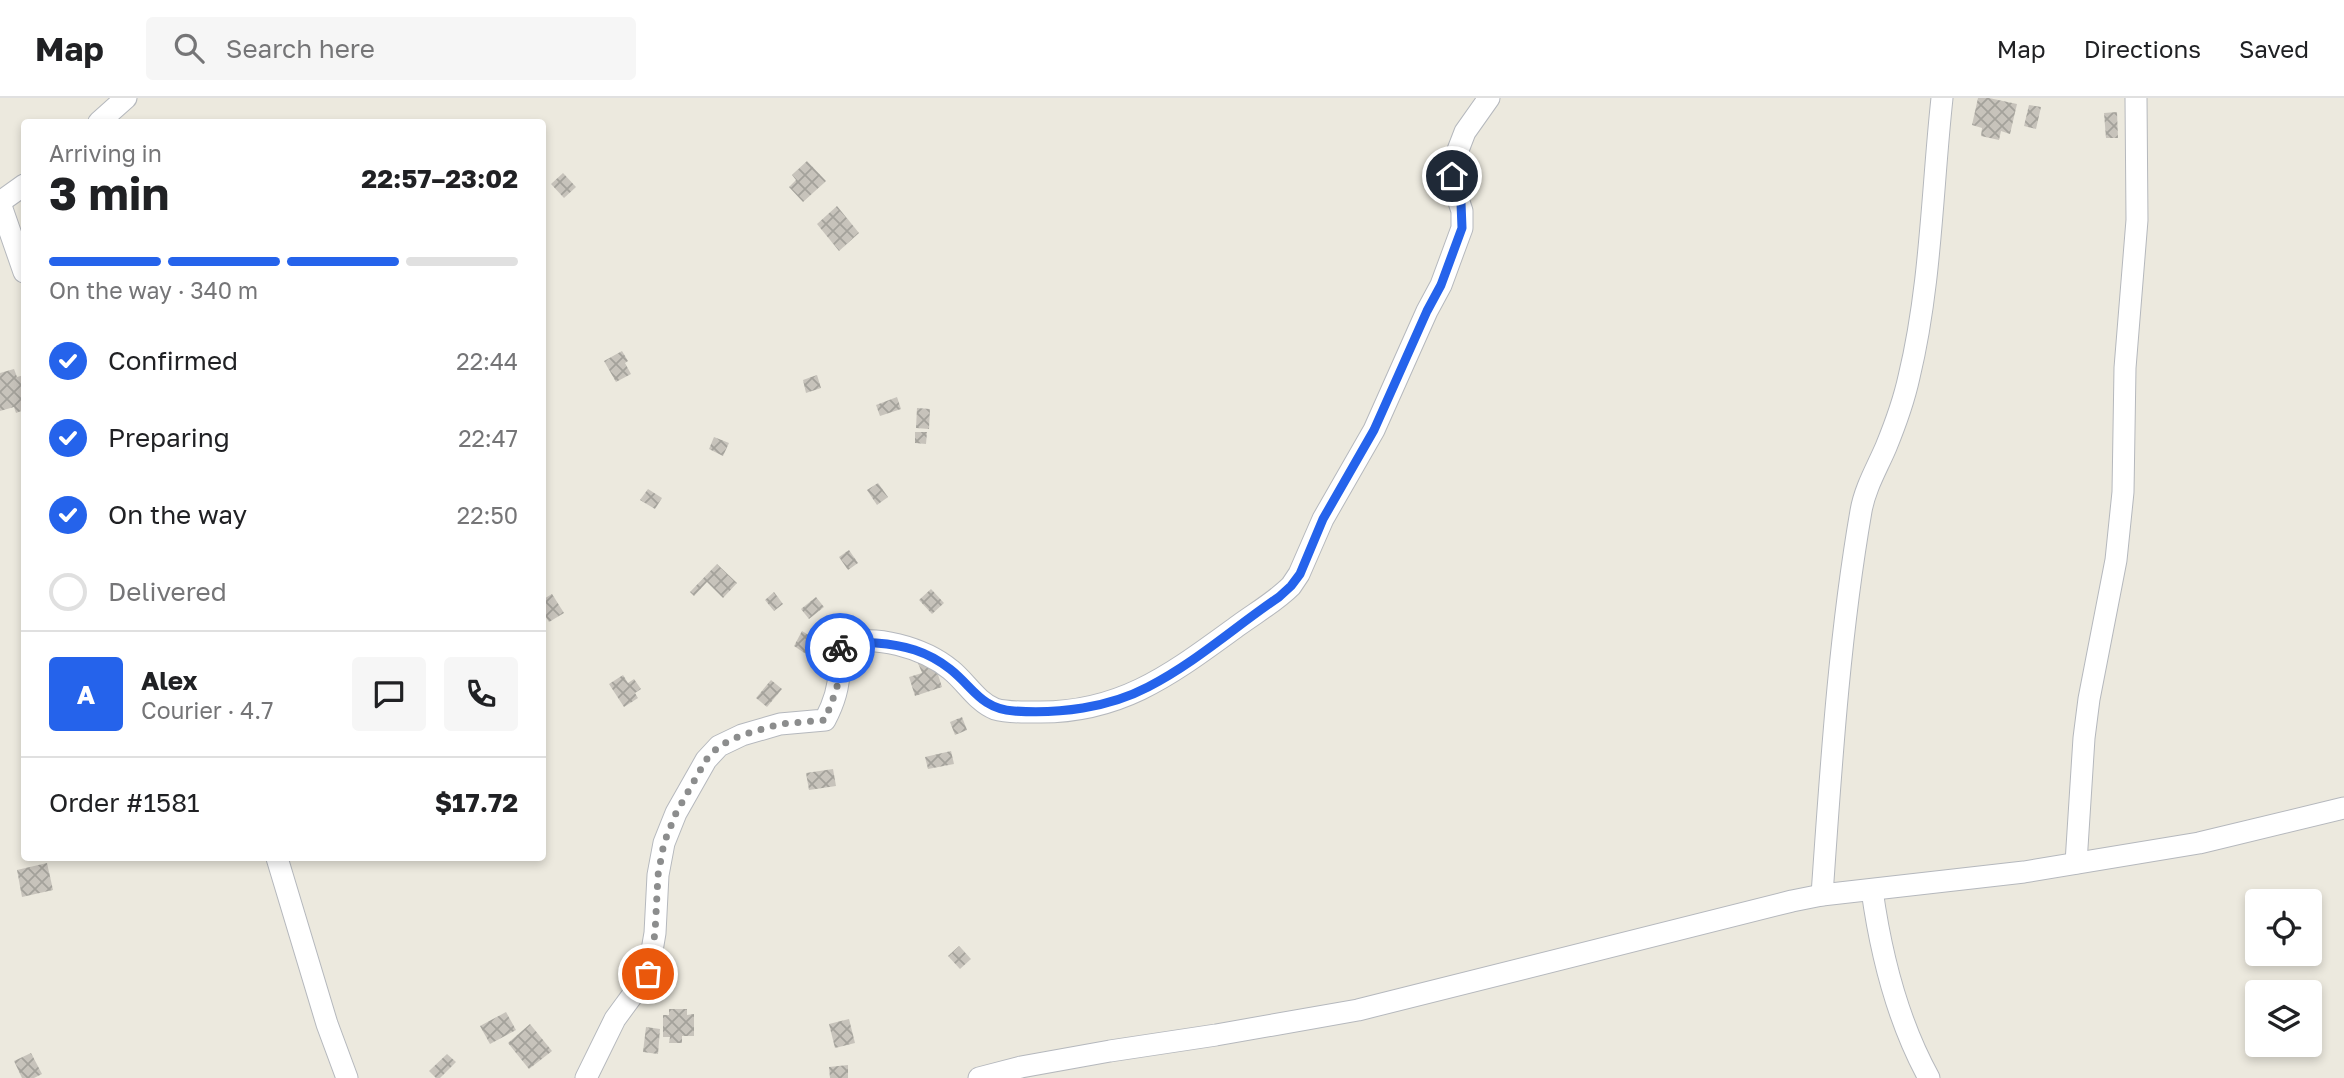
<!DOCTYPE html>
<meta charset="utf-8">
<style>
:root{--surface:#fff;--page:#f6f6f6;--text:#202124;--muted:#757577;--line:#e0e0e0;--accent:#2563eb}
body{margin:0;font-family:"Golos Text",sans-serif;background:var(--page);color:var(--text);height:100vh;display:flex;flex-direction:column;font-size:26px;white-space:nowrap}
*{box-sizing:border-box;margin:0}
p{font-size:23px;color:var(--muted)}
.icon{flex:none;width:38px;height:38px;fill:none;stroke:currentColor;stroke-width:2;stroke-linecap:round;stroke-linejoin:round}
.map{position:relative;flex:1;overflow:hidden}
.drawer{position:absolute;left:21px;top:21px;width:525px;height:742px;display:flex;flex-direction:column;background:var(--surface);border-radius:7px;box-shadow:0 4px 10px #0003}
.drawer>*{flex:none}
.controls{position:absolute;left:2245px;top:791px;display:grid;gap:14px}
.controls a{display:grid;place-items:center;width:77px;height:77px;border-radius:7px;background:var(--surface);box-shadow:0 4px 10px #0003;font-size:35px}
.pin{position:absolute;display:grid;place-items:center;width:60px;height:60px;color:#fff;margin:-30px;border:4px solid #fff;border-radius:50%;box-shadow:0 2px 7px #0007}
.courier{position:absolute;display:grid;place-items:center;width:70px;height:70px;margin:-35px;border:5px solid #2563eb;border-radius:50%;background:#fff;color:#222;box-shadow:0 2px 9px #0007}
.headline em{font-style:normal;font-weight:700}
.headline div{display:flex;flex-direction:column-reverse}
.headline{display:flex;align-items:center;justify-content:space-between;height:119px;padding:0 28px}
h1{font-size:46px;font-weight:700;line-height:52px}
.bar{display:grid;grid-template-columns:repeat(4,1fr);gap:10px 7px;align-content:center;height:84px;padding:0 28px}
.bar i{height:9px;border-radius:5px;background:var(--line)}
.bar .current{background:var(--accent)}
.bar p{grid-column:span 4}
.line{display:flex;align-items:center;gap:18px;padding:0 28px;border-top:2px solid var(--line)}
.line div{flex:1}
.round{display:grid;place-items:center;flex:none;width:74px;height:74px;border-radius:7px;background:var(--page)}
ol{padding:0 28px;list-style:none}
li{display:flex;align-items:center;gap:21px;height:77px}
li p{margin-inline-start:auto}
li .icon{padding:7px;border-radius:50%;background:var(--accent);color:#fff;stroke-width:4}
li:last-child{color:var(--muted)}
li i{width:38px;height:38px;border:4px solid var(--line);border-radius:50%}
header{display:flex;align-items:center;gap:42px;box-sizing:border-box;height:98px;padding:0 35px;background:var(--surface);border-bottom:2px solid var(--line)}
header strong{font-size:33px}
nav{display:flex;gap:38px;margin-inline-start:auto;font-size:24px}
.search{width:490px;height:63px;background:var(--page);display:flex;align-items:center;gap:18px;box-sizing:border-box;padding:0 24px;border-radius:7px;color:var(--muted);font-size:26px}
.map>svg:first-child{display:block}
.building{fill:url(#building-cross-hatch)}
.lines{fill:none;stroke-linecap:round;stroke-linejoin:round}
.minor-casing{stroke:#b5b8bd;stroke-width:23}
.minor{stroke:#fff;stroke-width:21}
.done{stroke:#8c8d8d;stroke-width:7;stroke-dasharray:0 12.6}
.route{stroke:#2563eb;stroke-width:9}
</style>
<header>
<strong>Map</strong>
<div class="search"><svg class="icon" aria-label="search" viewBox="0 0 24 24"><circle cx="10" cy="10" r="6"/><path d="M15 15l6 6"/></svg>Search here</div>
<nav><a>Map</a><a>Directions</a><a>Saved</a></nav>
</header>
<div class="map">
<svg width="2344" height="980" viewBox="0 0 2344 980">
<defs>
<pattern id="building-cross-hatch" width="8" height="8" patternUnits="userSpaceOnUse" patternTransform="scale(1.75)"><rect width="8" height="8" fill="#c7c3bb"/><path d="M0 0l8 8M0 8l8-8" fill="none" stroke="#a4a29b"/></pattern>
</defs>
<rect width="100%" height="100%" fill="#ece9de"/>
<g class="building">
<path d="M 1978,0 L 1989,0 L 2017,6 L 2010,36 L 2001,33 L 1999,42 L 1981,38 L 1982,30 L 1972,27 Z"/>
<path d="M 2029,7 L 2041,9 L 2036,31 L 2024,28 Z"/>
<path d="M 2117,14 L 2118,40 L 2106,40 L 2104,15 Z"/>
<path d="M 807,63 L 826,83 L 803,104 L 789,89 L 796,82 L 792,77 Z"/>
<path d="M 563,75 L 576,89 L 564,100 L 551,86 Z"/>
<path d="M 837,108 L 859,135 L 839,153 L 817,126 Z"/>
<path d="M 622,253 L 628,263 L 625,265 L 631,276 L 616,284 L 604,263 Z"/>
<path d="M 14,271 L 17,279 L 24,277 L 24,312 L 16,315 L 14,309 L 0,313 L 0,275 Z"/>
<path d="M 817,277 L 821,290 L 806,295 L 803,282 Z"/>
<path d="M 897,299 L 901,311 L 880,318 L 876,307 Z"/>
<path d="M 917,310 L 930,311 L 929,331 L 916,330 Z"/>
<path d="M 915,334 L 927,334 L 926,346 L 915,345 Z"/>
<path d="M 714,339 L 729,345 L 723,358 L 709,351 Z"/>
<path d="M 878,385 L 888,399 L 877,407 L 867,392 Z"/>
<path d="M 648,391 L 662,400 L 655,411 L 640,402 Z"/>
<path d="M 849,452 L 858,465 L 848,472 L 839,459 Z"/>
<path d="M 717,466 L 737,485 L 723,500 L 707,484 L 694,498 L 690,494 Z"/>
<path d="M 931,491 L 944,505 L 932,516 L 919,502 Z"/>
<path d="M 774,494 L 783,506 L 774,513 L 765,502 Z"/>
<path d="M 552,496 L 564,515 L 549,524 L 542,513 L 542,502 Z"/>
<path d="M 816,499 L 824,509 L 809,521 L 801,511 Z"/>
<path d="M 802,533 L 815,541 L 806,556 L 794,548 Z"/>
<path d="M 933,561 L 942,589 L 915,598 L 909,579 L 922,575 L 918,565 Z"/>
<path d="M 623,577 L 628,585 L 634,581 L 641,591 L 635,595 L 638,600 L 624,609 L 609,586 Z"/>
<path d="M 771,582 L 782,591 L 767,609 L 756,600 Z"/>
<path d="M 962,619 L 967,632 L 955,637 L 950,624 Z"/>
<path d="M 951,653 L 954,666 L 928,671 L 925,659 Z"/>
<path d="M 833,671 L 836,688 L 809,692 L 806,675 Z"/>
<path d="M 47,765 L 53,792 L 22,799 L 17,772 Z"/>
<path d="M 959,848 L 971,861 L 960,871 L 948,858 Z"/>
<path d="M 669,911 L 687,911 L 687,917 L 694,916 L 694,938 L 682,938 L 682,945 L 669,945 L 670,939 L 663,939 L 663,917 L 669,917 Z"/>
<path d="M 506,914 L 516,932 L 490,946 L 480,928 Z"/>
<path d="M 849,921 L 855,945 L 835,950 L 829,926 Z"/>
<path d="M 530,926 L 552,953 L 529,971 L 508,945 Z"/>
<path d="M 646,929 L 660,931 L 658,956 L 643,954 Z"/>
<path d="M 31,955 L 42,976 L 34,980 L 22,980 L 14,963 Z"/>
<path d="M 447,956 L 456,964 L 440,980 L 436,980 L 429,973 Z"/>
<path d="M 848,967 L 848,980 L 830,980 L 829,969 Z"/>
</g>
<g class="lines">
<defs>
<g id="minor">
<path d="M 99,24 L 126,0"/>
<path d="M 0,104 L 24,87"/>
<path d="M 0,105 L 24,174"/>
<path d="M 277,760 L 327,926 L 347,980"/>
<path d="M 2076,765 L 2084,640 L 2089,601 L 2116,462 L 2123,394 L 2125,270 L 2137,122 L 2136,0"/>
<path d="M 1872,792 C 1881,857 1897,922 1929,980"/>
<path d="M 1822,797 C 1831,669 1839,540 1861,413 C 1865,390 1877,370 1886,349 C 1895,327 1904,302 1909,279 C 1931,188 1932,92 1942,0"/>
<path d="M 586,980 L 615,921 L 648,876 L 655,835 L 658,777 L 664,745 L 676,715 L 706,662 L 719,648 L 742,637 L 780,626 L 825,622 C 833,607 839,590 839,572 C 839,564 837,557 841,549 C 871,533 926,551 951,572 C 966,584 977,604 995,611 C 1008,615 1024,614 1038,614 C 1123,615 1174,574 1239,527 C 1257,514 1276,503 1291,488 L 1299,476 L 1323,421 L 1374,332 L 1427,213 L 1441,187 L 1462,130 L 1462,113 L 1453,86 L 1453,65 L 1465,34 L 1489,0"/>
<path d="M 979,980 L 1021,969 L 1110,953 L 1216,937 L 1358,912 L 1792,803 L 1822,797 L 2024,774 L 2199,745 L 2344,710"/>
</g>
</defs>
<use href="#minor" class="minor-casing"/>
<use href="#minor" class="minor"/>
</g>
<g class="lines">
<path class="done" d="M 648,876 L 655,835 L 658,777 L 664,745 L 676,715 L 706,662 L 719,648 L 742,637 L 780,626 L 825,622 L 837,590 L 838,556 L 840,550"/>
<path class="route" d="M 840,550 C 849,544 865,544 876,545 C 904,547 927,553 950,571 C 973,589 981,611 1014,613 C 1059,616 1108,610 1148,589 C 1195,565 1236,528 1279,499 L 1291,488 L 1300,476 L 1323,421 L 1374,332 L 1427,213 L 1441,187 L 1462,130 L 1461,105 L 1452,78"/>
</g>
</svg>
<div class="controls">
<a><svg class="icon" aria-label="locate" viewBox="0 0 24 24"><circle cx="12" cy="12" r="6"/><path d="M12 2v4M12 18v4M2 12h4M18 12h4"/></svg></a>
<a><svg class="icon" aria-label="layers" viewBox="0 0 24 24"><path d="M12 4l9 5-9 5-9-5zM3 14l9 5 9-5"/></svg></a>
</div>
<div class="pin" style="left:648px;top:876px;background:#ea580c"><svg class="icon" aria-label="bag" viewBox="0 0 24 24"><path d="M5 8h14l-1 12H6zM9 8a3 3 0 0 1 6 0"/></svg></div>
<div class="pin" style="left:1452px;top:78px;background:#1f2937"><svg class="icon" aria-label="home" viewBox="0 0 24 24"><path d="M3 11l9-7 9 7M6 9v11h12V9"/></svg></div>
<div class="courier" style="left:840px;top:550px"><svg class="icon" aria-label="bike" viewBox="0 0 24 24"><circle cx="6" cy="16" r="4"/><circle cx="18" cy="16" r="4"/><path d="M6 16l4-8h5l3 8M10 8l3 8H6M13 5h3"/></svg></div>
<section class="drawer">
<div class="headline"><div><h1>3 min</h1><p>Arriving in</p></div><em>22:57–23:02</em></div>
<div class="bar"><i class="current"></i><i class="current"></i><i class="current"></i><i></i><p>On the way · 340 m</p></div>
<ol>
<li><svg class="icon" aria-label="check" viewBox="0 0 24 24"><path d="M5 12l5 5 9-10"/></svg>Confirmed<p>22:44</p></li>
<li><svg class="icon" aria-label="check" viewBox="0 0 24 24"><path d="M5 12l5 5 9-10"/></svg>Preparing<p>22:47</p></li>
<li><svg class="icon" aria-label="check" viewBox="0 0 24 24"><path d="M5 12l5 5 9-10"/></svg>On the way<p>22:50</p></li>
<li><i></i>Delivered</li>
</ol>
<div class="line" style="height:126px"><b class="round" style="background:var(--accent);color:#fff">A</b><div><b>Alex</b><p>Courier · 4.7</p></div><a class="round"><svg class="icon" aria-label="chat" viewBox="0 0 24 24"><path d="M4 5h16v11H9l-5 4z"/></svg></a><a class="round"><svg class="icon" aria-label="phone" viewBox="0 0 24 24"><path d="M5 4h4l2 5-3 2q2 4 5 5l2-3 5 2v4C11 20 4 13 5 4z"/></svg></a></div>
<div class="line" style="height:91px"><div>Order #1581</div><b>$17.72</b></div>
</section>
</div>
